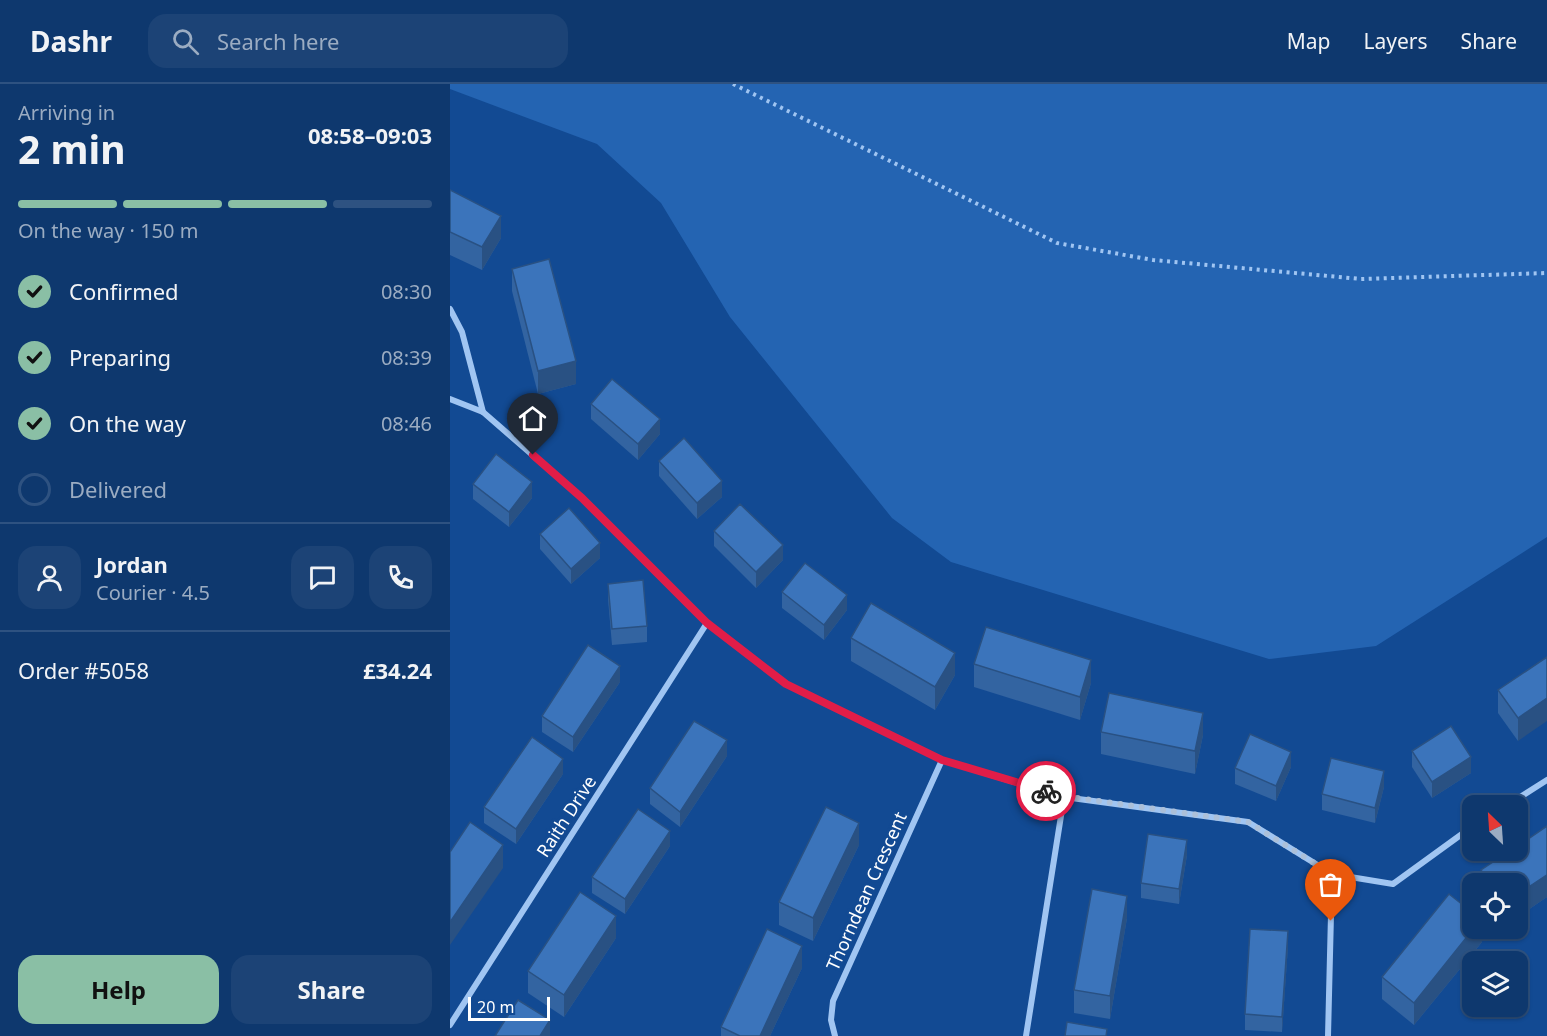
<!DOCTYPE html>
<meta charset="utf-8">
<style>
:root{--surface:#0e386e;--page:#1c4376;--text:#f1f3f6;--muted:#9bacc2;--line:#2e5281;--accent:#8abfa5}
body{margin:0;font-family:"Noto Sans",sans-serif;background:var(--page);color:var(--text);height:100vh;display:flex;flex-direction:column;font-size:22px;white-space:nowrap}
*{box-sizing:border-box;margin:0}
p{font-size:20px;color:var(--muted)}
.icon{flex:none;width:33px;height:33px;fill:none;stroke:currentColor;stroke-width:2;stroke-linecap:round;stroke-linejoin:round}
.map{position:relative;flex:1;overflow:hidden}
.drawer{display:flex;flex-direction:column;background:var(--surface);width:450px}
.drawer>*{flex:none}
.needle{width:39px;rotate:335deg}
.controls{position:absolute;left:1012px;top:711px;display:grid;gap:12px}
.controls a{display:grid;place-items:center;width:66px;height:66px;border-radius:12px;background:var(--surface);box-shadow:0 2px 4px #0004,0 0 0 2px var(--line);font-size:30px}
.scale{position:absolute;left:18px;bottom:15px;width:82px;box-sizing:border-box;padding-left:6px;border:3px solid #fff;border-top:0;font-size:16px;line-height:21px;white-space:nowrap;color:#fff;-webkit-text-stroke:4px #124a93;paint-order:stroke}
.pin{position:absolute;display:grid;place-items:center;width:51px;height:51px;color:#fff;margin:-62px -26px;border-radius:50% 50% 50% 0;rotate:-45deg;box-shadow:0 0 6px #0007}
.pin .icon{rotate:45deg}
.courier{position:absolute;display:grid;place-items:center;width:60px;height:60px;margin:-30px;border:4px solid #e11d48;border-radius:50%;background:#fff;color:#222;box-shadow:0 2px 8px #0007}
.overview em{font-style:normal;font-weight:700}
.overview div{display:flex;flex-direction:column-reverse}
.overview{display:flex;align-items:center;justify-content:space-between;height:102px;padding:0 18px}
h1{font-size:39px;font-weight:700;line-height:45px}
.bar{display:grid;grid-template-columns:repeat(4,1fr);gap:9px 6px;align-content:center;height:72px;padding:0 18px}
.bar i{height:8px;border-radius:4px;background:var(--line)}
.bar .selected{background:var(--accent)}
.bar p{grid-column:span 4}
.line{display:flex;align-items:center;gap:15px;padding:0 18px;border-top:2px solid var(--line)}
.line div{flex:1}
.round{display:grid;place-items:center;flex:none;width:63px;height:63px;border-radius:18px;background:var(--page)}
ol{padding:0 18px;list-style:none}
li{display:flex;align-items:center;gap:18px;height:66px}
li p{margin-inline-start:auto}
li .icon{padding:6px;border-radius:50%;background:var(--accent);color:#111;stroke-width:4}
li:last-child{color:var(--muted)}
li i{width:33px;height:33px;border:3px solid var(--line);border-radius:50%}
.primary-button{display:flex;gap:12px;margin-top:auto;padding:12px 18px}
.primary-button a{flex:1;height:69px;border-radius:18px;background:var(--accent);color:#111;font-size:24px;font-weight:700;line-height:69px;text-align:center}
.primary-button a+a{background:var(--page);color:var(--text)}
header{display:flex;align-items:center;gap:36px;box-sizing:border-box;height:84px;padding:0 30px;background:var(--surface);border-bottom:2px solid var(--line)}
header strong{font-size:28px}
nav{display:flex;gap:33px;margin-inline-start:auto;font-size:21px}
.search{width:420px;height:54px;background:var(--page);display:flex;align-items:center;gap:15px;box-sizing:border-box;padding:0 21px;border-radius:18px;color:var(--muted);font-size:22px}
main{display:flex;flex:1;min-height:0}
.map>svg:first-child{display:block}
.green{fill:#2464b2}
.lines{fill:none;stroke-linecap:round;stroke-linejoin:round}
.path{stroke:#a0c5f2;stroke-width:4;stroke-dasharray:3 4.5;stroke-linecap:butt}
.street{stroke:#a0c5f2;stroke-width:6}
.wall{fill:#3364a1}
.shaded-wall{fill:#295183}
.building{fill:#3b74bb;stroke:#295183;stroke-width:1.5}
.done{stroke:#acc0d9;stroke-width:6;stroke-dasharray:0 10.8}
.route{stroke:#e11d48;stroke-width:8}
.labels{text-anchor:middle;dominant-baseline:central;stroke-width:6;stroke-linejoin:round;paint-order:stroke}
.street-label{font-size:18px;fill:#fff;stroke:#124a93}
</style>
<header>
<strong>Dashr</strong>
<div class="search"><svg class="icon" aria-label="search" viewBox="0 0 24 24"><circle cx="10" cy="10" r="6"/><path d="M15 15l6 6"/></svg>Search here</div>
<nav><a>Map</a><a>Layers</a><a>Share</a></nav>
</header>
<main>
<section class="drawer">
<div class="overview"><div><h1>2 min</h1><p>Arriving in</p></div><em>08:58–09:03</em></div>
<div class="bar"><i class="selected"></i><i class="selected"></i><i class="selected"></i><i></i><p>On the way · 150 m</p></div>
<ol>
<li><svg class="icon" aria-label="check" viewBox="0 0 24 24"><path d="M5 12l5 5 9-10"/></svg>Confirmed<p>08:30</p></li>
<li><svg class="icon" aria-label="check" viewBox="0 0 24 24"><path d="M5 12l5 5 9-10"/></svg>Preparing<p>08:39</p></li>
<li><svg class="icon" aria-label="check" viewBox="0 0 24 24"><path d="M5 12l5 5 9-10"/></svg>On the way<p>08:46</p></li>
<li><i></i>Delivered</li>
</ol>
<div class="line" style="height:108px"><a class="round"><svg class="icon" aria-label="person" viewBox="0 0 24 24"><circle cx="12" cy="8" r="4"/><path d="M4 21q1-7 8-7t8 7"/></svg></a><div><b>Jordan</b><p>Courier · 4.5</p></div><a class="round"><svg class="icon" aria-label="chat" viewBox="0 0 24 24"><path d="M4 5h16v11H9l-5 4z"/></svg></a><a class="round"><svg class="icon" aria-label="phone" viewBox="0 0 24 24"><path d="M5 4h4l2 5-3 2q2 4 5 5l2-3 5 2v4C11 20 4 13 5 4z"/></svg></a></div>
<div class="line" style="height:78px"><div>Order #5058</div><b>£34.24</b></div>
<div class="primary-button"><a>Help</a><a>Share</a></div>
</section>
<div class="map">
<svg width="1097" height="952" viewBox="0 0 1097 952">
<rect width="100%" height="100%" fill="#124a93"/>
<path class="green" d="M 0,0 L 1097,0 L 1097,453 L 926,562 L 819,575 L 501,478 L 442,434 L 280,233 L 211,119 L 147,60 L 0,5 Z"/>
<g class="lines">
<path class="path" d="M 283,0 L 607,159 L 703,176 L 911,195 L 1097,189"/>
<g class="street">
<path d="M 0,225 L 12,248 L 33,328"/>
<path d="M 0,315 L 33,328 L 132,414 L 257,539 L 336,600 L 492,676 L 614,713 L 798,738 L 882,790 L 943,800 L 1023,742"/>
<path d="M 1056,722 L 1097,696"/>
<path d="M 0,941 L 257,539"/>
<path d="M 385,952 L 381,936 L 383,917 L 492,676"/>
<path d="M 576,952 L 614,713"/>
<path d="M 878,952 L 882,790"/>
</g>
</g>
<g class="wall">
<path d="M 0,106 L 51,154 L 32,186 L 0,171 Z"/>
<path d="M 62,185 L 126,300 L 88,310 L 62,207 Z"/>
<path d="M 141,320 L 210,350 L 188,376 L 141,335 Z"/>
<path d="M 209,377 L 272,413 L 247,435 L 209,392 Z"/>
<path d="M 23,400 L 82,414 L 59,443 L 23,415 Z"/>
<path d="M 264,447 L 333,476 L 306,504 L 264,462 Z"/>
<path d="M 90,450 L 150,474 L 121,500 L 90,465 Z"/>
<path d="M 158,500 L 197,542 L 197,558 L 162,561 L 158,515 Z"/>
<path d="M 332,508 L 397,526 L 374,556 L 332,524 Z"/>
<path d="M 401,554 L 505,591 L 485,626 L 401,577 Z"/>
<path d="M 1097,573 L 1068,657 L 1048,629 L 1048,606 Z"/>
<path d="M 524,580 L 641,599 L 630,636 L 524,603 Z"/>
<path d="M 170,598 L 123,668 L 92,648 L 92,632 Z"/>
<path d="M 651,648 L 753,651 L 745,690 L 651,670 Z"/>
<path d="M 962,667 L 1021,689 L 982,714 L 962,683 Z"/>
<path d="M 277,672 L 230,743 L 200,720 L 200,704 Z"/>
<path d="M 841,683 L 826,717 L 785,700 L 785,684 Z"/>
<path d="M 113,690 L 66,760 L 34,739 L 34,723 Z"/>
<path d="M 934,703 L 925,739 L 872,726 L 872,710 Z"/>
<path d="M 1097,742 L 1097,813 L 1068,833 L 1068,800 L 1031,800 L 1031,786 L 1061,766 L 1068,766 L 1068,762 Z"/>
<path d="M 409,761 L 363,857 L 329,841 L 329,818 Z"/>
<path d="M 220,762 L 175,830 L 142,809 L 142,793 Z"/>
<path d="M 737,771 L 729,820 L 691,814 L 691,799 Z"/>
<path d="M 677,834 L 660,935 L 624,929 L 624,906 Z"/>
<path d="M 1032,844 L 1032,858 L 964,941 L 932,915 L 932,893 Z"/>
<path d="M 166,854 L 114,933 L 78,909 L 78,887 Z"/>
<path d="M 838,862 L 832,948 L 795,946 L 795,930 Z"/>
<path d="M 352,884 L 320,952 L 271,952 L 271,943 Z"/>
</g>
<g class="shaded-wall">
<path d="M 51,132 L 51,154 L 32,186 L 32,163 Z"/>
<path d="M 126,277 L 126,300 L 88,310 L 88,287 Z"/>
<path d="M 210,335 L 210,350 L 188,376 L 188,360 Z"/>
<path d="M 272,397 L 272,413 L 247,435 L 247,419 Z"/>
<path d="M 82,398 L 82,414 L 59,443 L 59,428 Z"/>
<path d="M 150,459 L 150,474 L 121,500 L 121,485 Z"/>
<path d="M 333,461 L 333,476 L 306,504 L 306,488 Z"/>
<path d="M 397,511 L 397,526 L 374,556 L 374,541 Z"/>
<path d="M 505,569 L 505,591 L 485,626 L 485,603 Z"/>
<path d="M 641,576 L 641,599 L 630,636 L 630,613 Z"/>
<path d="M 170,582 L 170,598 L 123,668 L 123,653 Z"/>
<path d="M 1097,614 L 1097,637 L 1068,657 L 1068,634 Z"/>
<path d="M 753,629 L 753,651 L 745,690 L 745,667 Z"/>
<path d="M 277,656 L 277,672 L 230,743 L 230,728 Z"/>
<path d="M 841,668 L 841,683 L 826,717 L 826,702 Z"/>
<path d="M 1021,673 L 1021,689 L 982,714 L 982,698 Z"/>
<path d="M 113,675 L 113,690 L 66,760 L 66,745 Z"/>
<path d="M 934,687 L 934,703 L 925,739 L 925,724 Z"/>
<path d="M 409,739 L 409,761 L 363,857 L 363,834 Z"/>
<path d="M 220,747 L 220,762 L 175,830 L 175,815 Z"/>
<path d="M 737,756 L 737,771 L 729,820 L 729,805 Z"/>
<path d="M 53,761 L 53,784 L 0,861 L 0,838 Z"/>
<path d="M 1097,791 L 1097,813 L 1068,833 L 1068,810 Z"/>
<path d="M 677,812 L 677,834 L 660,935 L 660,912 Z"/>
<path d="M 166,832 L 166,854 L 114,933 L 114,911 Z"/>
<path d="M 1024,844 L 1032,844 L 1032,858 L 964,941 L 964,919 Z"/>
<path d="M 838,847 L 838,862 L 832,948 L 832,933 Z"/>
<path d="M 352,862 L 352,884 L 320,952 L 310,952 Z"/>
<path d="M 100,936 L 100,952 L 90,952 Z"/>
</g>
<g class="building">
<path d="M 0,106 L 51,132 L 32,163 L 0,148 Z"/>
<path d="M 99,175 L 126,277 L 88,287 L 62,185 Z"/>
<path d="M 162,295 L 210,335 L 188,360 L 141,320 Z"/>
<path d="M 234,354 L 272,397 L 247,419 L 209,377 Z"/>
<path d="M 46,370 L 82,398 L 59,428 L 23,400 Z"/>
<path d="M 290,420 L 333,461 L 306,488 L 264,447 Z"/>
<path d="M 119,424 L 150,459 L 121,485 L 90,450 Z"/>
<path d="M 355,479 L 397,511 L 374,541 L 332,508 Z"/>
<path d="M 193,496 L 197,542 L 162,545 L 158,500 Z"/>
<path d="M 421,519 L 505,569 L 485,603 L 401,554 Z"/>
<path d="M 536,543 L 641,576 L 630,613 L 524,580 Z"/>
<path d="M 138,561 L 170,582 L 123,653 L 92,632 Z"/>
<path d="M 1097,573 L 1097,614 L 1068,634 L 1048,606 Z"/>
<path d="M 659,609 L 753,629 L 745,667 L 651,648 Z"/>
<path d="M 244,637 L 277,656 L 230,728 L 200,704 Z"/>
<path d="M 1001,642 L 1021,673 L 982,698 L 962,667 Z"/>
<path d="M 800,650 L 841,668 L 826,702 L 785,684 Z"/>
<path d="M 82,653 L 113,675 L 66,745 L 34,723 Z"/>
<path d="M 881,674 L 934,687 L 925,724 L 872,710 Z"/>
<path d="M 376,723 L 409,739 L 363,834 L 329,818 Z"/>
<path d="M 188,725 L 220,747 L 175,815 L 142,793 Z"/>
<path d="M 20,738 L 53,761 L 0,838 L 0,768 Z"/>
<path d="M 1097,742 L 1097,791 L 1068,810 L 1068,800 L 1040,800 L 1031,786 L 1061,766 L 1068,766 L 1068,762 Z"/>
<path d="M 698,750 L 737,756 L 729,805 L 691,799 Z"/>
<path d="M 642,805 L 677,812 L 660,912 L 624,906 Z"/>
<path d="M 130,808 L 166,832 L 114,911 L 78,887 Z"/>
<path d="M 999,810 L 1023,829 L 1023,844 L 1024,844 L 964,919 L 932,893 Z"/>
<path d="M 317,845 L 352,862 L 310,952 L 290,952 L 271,943 Z"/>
<path d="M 800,845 L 838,847 L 832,933 L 795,930 Z"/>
<path d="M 68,916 L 100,936 L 90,952 L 45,952 Z"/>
<path d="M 617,938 L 657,945 L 656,952 L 615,952 Z"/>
</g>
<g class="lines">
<path class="done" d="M 596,707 L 614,712 L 798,738 L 882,790 L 881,837"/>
<path class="route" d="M 83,371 L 132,414 L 257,539 L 336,600 L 492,676 L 596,707"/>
</g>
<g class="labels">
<g class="street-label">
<text transform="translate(116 732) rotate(-57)">Raith Drive</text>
<text transform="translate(416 807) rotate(-66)">Thorndean Crescent</text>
</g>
</g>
</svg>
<div class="controls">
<a><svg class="needle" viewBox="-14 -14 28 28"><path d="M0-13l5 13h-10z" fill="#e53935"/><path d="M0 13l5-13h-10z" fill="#9bacc2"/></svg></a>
<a><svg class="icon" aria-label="locate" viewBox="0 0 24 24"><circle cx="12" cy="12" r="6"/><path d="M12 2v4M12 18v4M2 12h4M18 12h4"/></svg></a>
<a><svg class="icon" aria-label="layers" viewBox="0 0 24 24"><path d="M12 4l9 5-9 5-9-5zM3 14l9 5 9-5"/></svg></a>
</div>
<div class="scale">20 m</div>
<div class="pin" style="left:881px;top:837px;background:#ea580c"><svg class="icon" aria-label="bag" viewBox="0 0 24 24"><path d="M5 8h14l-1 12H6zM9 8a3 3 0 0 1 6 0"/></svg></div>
<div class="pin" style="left:83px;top:371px;background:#1f2937"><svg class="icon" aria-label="home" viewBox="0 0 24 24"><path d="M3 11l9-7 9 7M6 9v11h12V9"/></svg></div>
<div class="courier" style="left:596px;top:707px"><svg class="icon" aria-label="bike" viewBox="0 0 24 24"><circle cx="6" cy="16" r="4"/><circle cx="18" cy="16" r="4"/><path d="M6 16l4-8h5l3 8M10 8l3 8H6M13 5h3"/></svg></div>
</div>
</main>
